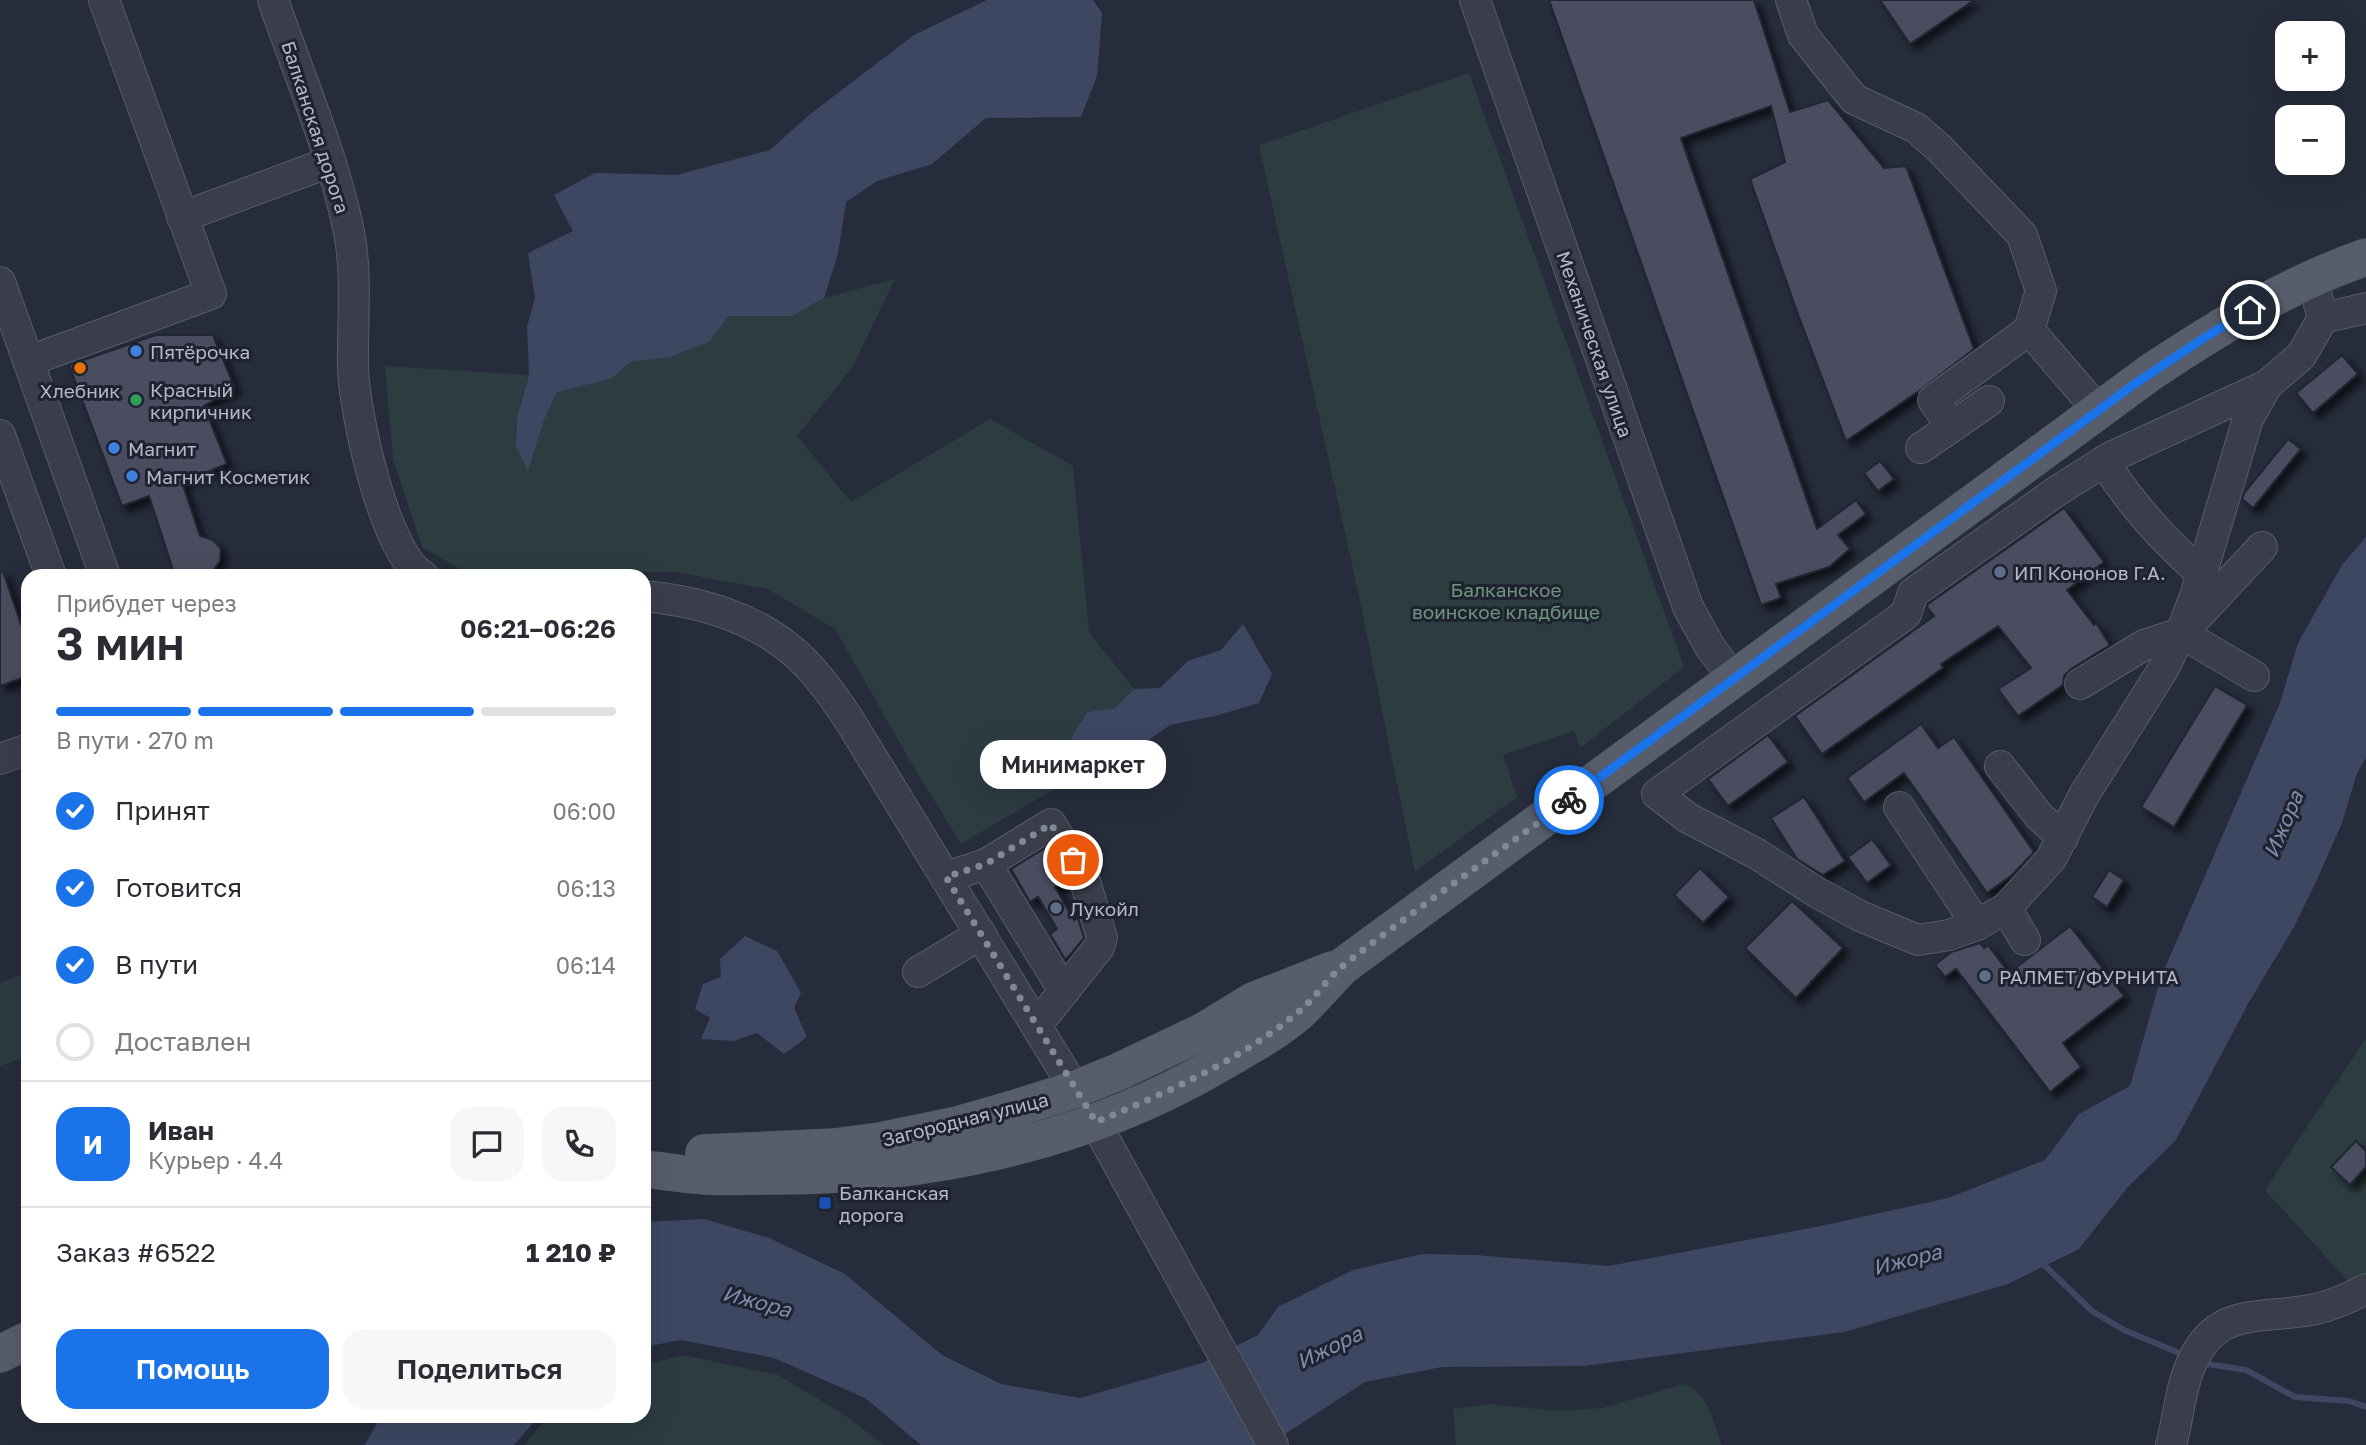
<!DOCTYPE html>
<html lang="ru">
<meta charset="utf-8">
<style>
:root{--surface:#fff;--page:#f7f7f7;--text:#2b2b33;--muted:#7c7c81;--line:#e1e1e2;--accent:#1a73e8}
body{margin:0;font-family:"Golos Text",sans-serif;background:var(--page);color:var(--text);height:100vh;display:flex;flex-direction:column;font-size:26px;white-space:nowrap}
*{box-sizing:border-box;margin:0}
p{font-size:23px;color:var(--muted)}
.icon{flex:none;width:38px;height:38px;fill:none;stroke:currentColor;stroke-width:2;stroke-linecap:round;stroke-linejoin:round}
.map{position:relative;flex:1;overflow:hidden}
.side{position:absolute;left:21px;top:569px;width:630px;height:854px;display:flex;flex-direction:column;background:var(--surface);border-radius:21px;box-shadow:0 7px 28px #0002}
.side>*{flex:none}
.tools{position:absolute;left:2275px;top:21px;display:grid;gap:14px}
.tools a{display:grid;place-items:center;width:70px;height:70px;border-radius:14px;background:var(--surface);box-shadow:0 7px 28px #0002;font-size:35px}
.pin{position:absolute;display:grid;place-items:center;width:60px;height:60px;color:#fff;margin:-30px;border:4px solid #fff;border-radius:50%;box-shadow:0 2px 7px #0007}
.courier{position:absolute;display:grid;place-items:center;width:70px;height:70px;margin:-35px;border:5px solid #1a73e8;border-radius:50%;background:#fff;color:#222;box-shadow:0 2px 9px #0007}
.bubble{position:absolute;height:49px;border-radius:21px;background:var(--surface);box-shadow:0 7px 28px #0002;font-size:23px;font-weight:600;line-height:49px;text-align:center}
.summary em{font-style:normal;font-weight:600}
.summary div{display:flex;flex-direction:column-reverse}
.summary{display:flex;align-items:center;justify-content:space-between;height:119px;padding:0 35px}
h1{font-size:46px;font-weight:600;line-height:52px}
.bar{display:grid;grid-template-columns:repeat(4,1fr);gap:10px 7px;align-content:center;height:84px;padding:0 35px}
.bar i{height:9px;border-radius:5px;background:var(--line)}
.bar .current{background:var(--accent)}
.bar p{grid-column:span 4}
.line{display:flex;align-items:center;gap:18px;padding:0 35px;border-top:2px solid var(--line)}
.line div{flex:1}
.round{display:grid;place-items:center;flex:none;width:74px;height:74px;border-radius:21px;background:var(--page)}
ol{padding:0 35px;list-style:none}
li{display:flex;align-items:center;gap:21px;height:77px}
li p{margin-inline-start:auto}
li .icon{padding:7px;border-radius:50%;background:var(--accent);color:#fff;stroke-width:4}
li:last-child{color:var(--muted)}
li i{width:38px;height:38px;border:4px solid var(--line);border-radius:50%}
.action{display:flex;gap:14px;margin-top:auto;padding:14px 35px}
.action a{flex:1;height:80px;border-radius:21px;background:var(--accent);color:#fff;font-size:28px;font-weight:600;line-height:80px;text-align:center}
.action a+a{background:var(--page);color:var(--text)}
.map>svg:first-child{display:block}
.green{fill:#2c3c40}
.water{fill:#3d4762}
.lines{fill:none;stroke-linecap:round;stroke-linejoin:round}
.stream{stroke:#3d4762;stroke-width:6}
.building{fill:#484d5e;stroke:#212532;stroke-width:2;filter:url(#shadow)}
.minor-casing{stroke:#585c69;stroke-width:32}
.major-casing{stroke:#434754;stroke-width:38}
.minor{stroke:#3a3e4b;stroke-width:30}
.major{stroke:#585d6b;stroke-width:37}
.done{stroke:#838895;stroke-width:7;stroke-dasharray:0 12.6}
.route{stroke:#1a73e8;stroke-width:9}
.shop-dot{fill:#3f7fe0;stroke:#1f2330;stroke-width:2.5}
.food-dot{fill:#e8710a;stroke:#1f2330;stroke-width:2.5}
.leisure-dot{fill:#2e9e5b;stroke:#1f2330;stroke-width:2.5}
.service-dot{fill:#5c6f8a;stroke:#1f2330;stroke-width:2.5}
.transit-dot{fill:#1a4fb4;stroke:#1f2330;stroke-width:2.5}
.labels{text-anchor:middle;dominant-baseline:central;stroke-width:6;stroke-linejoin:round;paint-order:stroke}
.street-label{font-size:19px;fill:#b5b9c6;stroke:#1f2330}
.poi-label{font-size:19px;fill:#b5b9c6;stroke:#1f2330;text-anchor:start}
.park-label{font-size:19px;fill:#6f957e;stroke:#1f2330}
.water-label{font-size:21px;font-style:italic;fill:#808cab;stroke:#1f2330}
</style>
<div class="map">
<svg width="2366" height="1445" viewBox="0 0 2366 1445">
<defs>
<filter id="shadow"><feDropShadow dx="6" dy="6" stdDeviation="3.5" flood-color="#0009"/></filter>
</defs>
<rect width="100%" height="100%" fill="#262c3b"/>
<g class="green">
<path d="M 1469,73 L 1684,667 L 1580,748 L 1574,731 L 1503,755 L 1517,797 L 1415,872 L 1358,592 L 1259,145 Z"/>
<path d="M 895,279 L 852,368 L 797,436 L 851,502 L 990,419 L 1073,466 L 1089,632 L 1134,689 L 1115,708 L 1087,712 L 1061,754 L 1088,769 L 961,844 L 913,766 L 835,629 L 767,589 L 675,572 L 464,571 L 422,547 L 393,459 L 385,366 L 529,375 C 518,412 508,434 528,470 L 544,420 L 557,392 L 611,379 L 630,362 L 670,357 L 709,342 L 729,316 L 792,316 L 824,298 Z"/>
<path d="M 28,972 L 28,1056 L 0,1066 L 0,983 Z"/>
<path d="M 2366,1038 L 2366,1301 L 2265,1190 Z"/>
<path d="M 684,1355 L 778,1375 L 842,1413 L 884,1445 L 524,1445 L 548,1416 L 644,1416 L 644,1365 Z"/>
<path d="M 1684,1384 C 1709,1393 1713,1422 1722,1445 L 1456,1445 L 1453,1409 L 1488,1404 L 1559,1411 L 1602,1408 Z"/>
</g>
<g class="water">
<path d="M 987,0 L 1093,0 L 1102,13 L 1097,76 L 1081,117 L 986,118 L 932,164 L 877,181 L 846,202 L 838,254 L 824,298 L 792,316 L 729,316 L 709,342 L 670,357 L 630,362 L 611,379 L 557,392 L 544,420 L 528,471 L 516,446 L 517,417 L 529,375 L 527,327 L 535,298 L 528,253 L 573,231 L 554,195 L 595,173 L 677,175 L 770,150 L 809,115 L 914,35 Z"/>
<path d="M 2366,537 L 2366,758 L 2357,773 L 2342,823 L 2316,882 L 2294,927 L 2249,1002 L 2176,1140 L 2127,1188 L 2079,1249 L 2008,1284 L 1844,1332 L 1584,1366 L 1442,1367 L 1365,1382 L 1268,1445 L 921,1445 L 865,1398 L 774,1358 L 681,1340 L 644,1347 L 644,1222 L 704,1219 L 769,1238 L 845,1274 L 942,1355 L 1001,1384 L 1080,1398 L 1202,1363 L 1258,1335 L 1278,1307 L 1353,1270 L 1422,1254 L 1476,1255 L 1609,1266 L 1821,1226 L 1948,1198 L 2045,1160 L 2079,1114 L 2130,1086 L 2161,977 L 2280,703 L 2298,643 L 2342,565 Z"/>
<path d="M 1243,624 L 1272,674 L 1259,703 L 1215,716 L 1170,725 L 1141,745 L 1120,766 L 1088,769 L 1061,755 L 1087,712 L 1115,708 L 1134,689 L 1160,688 L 1188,661 L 1221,650 Z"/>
<path d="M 745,936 L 777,951 L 801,993 L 794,1008 L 807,1037 L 784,1054 L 757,1033 L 734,1041 L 701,1039 L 710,1018 L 695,1009 L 703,984 L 721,977 L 720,959 Z"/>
<path d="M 381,1416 L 539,1416 L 514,1445 L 365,1445 Z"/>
</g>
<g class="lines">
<g class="stream">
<path d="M 2041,1262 L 2092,1311 L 2124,1330 L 2184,1355"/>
<path d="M 2207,1364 L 2246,1370 L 2295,1397 L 2349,1401 L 2366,1407"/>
</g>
</g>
<g class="building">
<path d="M 1549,0 L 1754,0 L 1790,112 L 1828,100 L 1884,168 L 1906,166 L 1974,349 L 1919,391 L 1846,441 L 1799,317 L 1750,179 L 1785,162 L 1771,106 L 1681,138 L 1817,529 L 1856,500 L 1866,514 L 1838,535 L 1850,549 L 1829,567 L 1776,584 L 1781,598 L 1761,605 Z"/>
<path d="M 1880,0 L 1974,0 L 1910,44 Z"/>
<path d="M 156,335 L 213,335 L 235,388 L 204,406 L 227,464 L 182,482 L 200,536 L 213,540 L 221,549 L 220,561 L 209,576 L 175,576 L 149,496 L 122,506 L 69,365 Z"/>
<path d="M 2342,355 L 2358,374 L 2313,413 L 2296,393 Z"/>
<path d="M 2288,439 L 2301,449 L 2253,508 L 2242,499 L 2244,493 Z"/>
<path d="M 1880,461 L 1894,479 L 1878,491 L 1864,473 Z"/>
<path d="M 2064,508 L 2104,562 L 2067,590 L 2094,625 L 2096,623 L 2110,645 L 2071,669 L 2064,676 L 2063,685 L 2018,716 L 1998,689 L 2031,668 L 1998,626 L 1941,664 L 1943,668 L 1822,754 L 1795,716 L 1934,616 L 1927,607 L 1928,604 Z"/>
<path d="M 3,571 L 28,645 L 28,676 L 0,686 L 0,572 Z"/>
<path d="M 2215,686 L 2247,705 L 2174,827 L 2141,807 Z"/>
<path d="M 1921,724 L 1938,748 L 1954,737 L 2034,852 L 2012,875 L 1987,893 L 1904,773 L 1864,802 L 1847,778 Z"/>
<path d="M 1768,735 L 1788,762 L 1728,806 L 1708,779 Z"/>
<path d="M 1804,797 L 1845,861 L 1823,875 L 1797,859 L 1771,818 Z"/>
<path d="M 1872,839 L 1891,865 L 1867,883 L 1848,857 Z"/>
<path d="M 1045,848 L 1065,881 L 1055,887 L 1074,920 L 1078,918 L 1084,938 L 1070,955 L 1065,959 L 1050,934 L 1057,929 L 1038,897 L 1030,902 L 1011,869 Z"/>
<path d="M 1700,868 L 1729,897 L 1703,923 L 1674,895 Z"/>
<path d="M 2109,870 L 2124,880 L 2107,907 L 2092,897 Z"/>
<path d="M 1792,901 L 1843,948 L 1796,998 L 1745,948 Z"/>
<path d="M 2070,926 L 2124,996 L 2063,1043 L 2081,1067 L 2050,1092 L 1956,969 L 1945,977 L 1935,965 L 1951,952 L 1980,943 L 1984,948 L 1988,945 L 2009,973 Z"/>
<path d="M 2356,1141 L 2366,1151 L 2366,1167 L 2350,1185 L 2331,1167 Z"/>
</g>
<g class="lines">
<defs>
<g id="minor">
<path d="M 273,0 C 299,75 331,149 348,227 C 358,273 352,322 353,369 C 355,415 384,552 423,576"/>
<path d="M 1475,0 L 1688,607 L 1710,647 L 1734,679"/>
<path d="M 1791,0 L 1803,35 L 1854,99 L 1916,128 L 1939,148 L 2022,235 L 2041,291 L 2029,330 L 2098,410"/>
<path d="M 182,217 L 330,162"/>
<path d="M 0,282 L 105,576"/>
<path d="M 2323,318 L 2366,308"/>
<path d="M 29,361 L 211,294 L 104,0"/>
<path d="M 2267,385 L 2248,419 L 2195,596 L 2181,633 L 2164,668 L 2084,795 L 2051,859 L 2006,908 L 1977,925 L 1949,935 L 1918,940 L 1860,916 L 1818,893 L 1757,854 L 1688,818 L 1657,794 L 1906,614 L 1913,593 L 2057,491 L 2111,457 L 2267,385 L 2301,356 L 2323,318 L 2312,279"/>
<path d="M 1952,427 L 1933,400 L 2029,330"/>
<path d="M 0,435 L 51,576"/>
<path d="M 1921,448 L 1989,401"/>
<path d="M 2104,461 C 2131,505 2163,540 2202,574"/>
<path d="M 644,596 C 695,601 748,615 789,648 C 813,667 831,693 848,718 L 1095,1122 L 1273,1445"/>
<path d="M 2191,623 L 2262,547"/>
<path d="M 2080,684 L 2144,645 L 2181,633 L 2254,676"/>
<path d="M 0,759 L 28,749"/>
<path d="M 2000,766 L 2039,816 L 2063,838"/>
<path d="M 1899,807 L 1977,925"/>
<path d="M 986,864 L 1064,991"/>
<path d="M 946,877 L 986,864 L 1051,824 L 1084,878 L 1102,938 L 1099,947 L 1037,1025"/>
<path d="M 2006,908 L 2025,940"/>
<path d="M 918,972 L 981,934"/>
<path d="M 2171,1445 C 2178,1421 2179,1396 2188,1372 C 2213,1303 2259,1321 2316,1309 C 2333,1305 2351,1297 2366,1289"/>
</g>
<g id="major">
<path d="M 704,1153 L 834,1147 L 879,1141 L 957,1125 L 1013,1109 L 1076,1089 L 1120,1071 L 1204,1031 L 1253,1001 L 1332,970"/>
<path d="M 644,1169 C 665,1171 686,1175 707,1176 C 727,1177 746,1176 766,1176 C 923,1177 1082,1144 1219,1064 C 1246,1048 1275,1033 1299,1012 C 1314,998 1328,981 1343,966 L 2151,372 C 2219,327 2288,284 2366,257"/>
<path d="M 0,1354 L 28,1340"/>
</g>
</defs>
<use href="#minor" class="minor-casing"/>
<use href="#major" class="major-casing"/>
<use href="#minor" class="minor"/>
<use href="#major" class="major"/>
</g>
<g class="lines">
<path class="done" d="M 1073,860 L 1051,824 L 986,864 L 946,877 L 1096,1122 C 1165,1093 1238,1062 1297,1013 C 1315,999 1327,978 1345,964 C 1418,907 1495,855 1569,800"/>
<path class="route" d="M 1569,800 L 2133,385 L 2204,338 L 2250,310"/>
</g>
<g class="shop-dot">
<circle cx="136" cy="351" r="7"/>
<circle cx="114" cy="448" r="7"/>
<circle cx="132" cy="476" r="7"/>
</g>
<circle class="food-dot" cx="80" cy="368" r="7"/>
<circle class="leisure-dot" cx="136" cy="400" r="7"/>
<g class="service-dot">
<circle cx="2000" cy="572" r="7"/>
<circle cx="1056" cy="908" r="7"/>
<circle cx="1985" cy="976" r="7"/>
</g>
<rect class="transit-dot" x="818" y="1196" width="14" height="14" rx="3.5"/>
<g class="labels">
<g class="street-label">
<text transform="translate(316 127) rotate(72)">Балканская дорога</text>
<text transform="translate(1595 344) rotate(71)">Механическая улица</text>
<text transform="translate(965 1119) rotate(-14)">Загородная улица</text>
</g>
<g class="poi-label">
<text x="150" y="351">Пятёрочка</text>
<text x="150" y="389">Красный<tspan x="150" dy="22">кирпичник</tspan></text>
<text x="80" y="390" text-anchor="middle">Хлебник</text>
<text x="128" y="448">Магнит</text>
<text x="146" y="476">Магнит Косметик</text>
<text x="2014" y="572">ИП Кононов Г.А.</text>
<text x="1070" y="908">Лукойл</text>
<text x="1999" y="976">РАЛМЕТ/ФУРНИТА</text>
<text x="839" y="1192">Балканская<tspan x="839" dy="22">дорога</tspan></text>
</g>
<g class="park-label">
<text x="1506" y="589">Балканское<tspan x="1506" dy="22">воинское кладбище</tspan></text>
</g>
<g class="water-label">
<text transform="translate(2283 824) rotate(-67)">Ижора</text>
<text transform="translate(1907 1259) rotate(-14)">Ижора</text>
<text transform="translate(757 1301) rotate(15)">Ижора</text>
<text transform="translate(1329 1347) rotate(-26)">Ижора</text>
</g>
</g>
</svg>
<div class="tools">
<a>+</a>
<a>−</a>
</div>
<div class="pin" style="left:1073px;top:860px;background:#ea580c"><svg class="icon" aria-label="bag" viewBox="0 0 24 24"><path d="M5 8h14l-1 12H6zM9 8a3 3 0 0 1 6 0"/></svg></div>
<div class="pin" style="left:2250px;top:310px;background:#1f2937"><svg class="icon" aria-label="home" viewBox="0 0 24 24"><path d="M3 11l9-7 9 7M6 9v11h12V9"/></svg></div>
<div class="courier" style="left:1569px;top:800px"><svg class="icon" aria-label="bike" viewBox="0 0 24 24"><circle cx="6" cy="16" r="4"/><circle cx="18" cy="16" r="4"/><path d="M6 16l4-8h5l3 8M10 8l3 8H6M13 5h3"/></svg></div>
<div class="bubble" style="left:980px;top:740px;width:186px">Минимаркет</div>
<section class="side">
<div class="summary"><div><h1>3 мин</h1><p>Прибудет через</p></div><em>06:21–06:26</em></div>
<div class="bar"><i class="current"></i><i class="current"></i><i class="current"></i><i></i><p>В пути · 270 m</p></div>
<ol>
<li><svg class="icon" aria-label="check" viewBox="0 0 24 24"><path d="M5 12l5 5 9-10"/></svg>Принят<p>06:00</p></li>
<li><svg class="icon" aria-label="check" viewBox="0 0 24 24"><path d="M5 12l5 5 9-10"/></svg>Готовится<p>06:13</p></li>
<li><svg class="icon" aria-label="check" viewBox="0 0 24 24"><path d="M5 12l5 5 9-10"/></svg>В пути<p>06:14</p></li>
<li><i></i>Доставлен</li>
</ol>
<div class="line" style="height:126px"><b class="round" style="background:var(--accent);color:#fff">И</b><div><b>Иван</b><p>Курьер · 4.4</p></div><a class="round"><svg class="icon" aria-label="chat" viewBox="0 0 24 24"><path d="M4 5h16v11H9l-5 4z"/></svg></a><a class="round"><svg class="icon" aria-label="phone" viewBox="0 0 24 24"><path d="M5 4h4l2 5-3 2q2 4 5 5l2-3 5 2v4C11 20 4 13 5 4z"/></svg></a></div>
<div class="line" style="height:91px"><div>Заказ #6522</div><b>1 210 ₽</b></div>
<div class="action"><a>Помощь</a><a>Поделиться</a></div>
</section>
</div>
